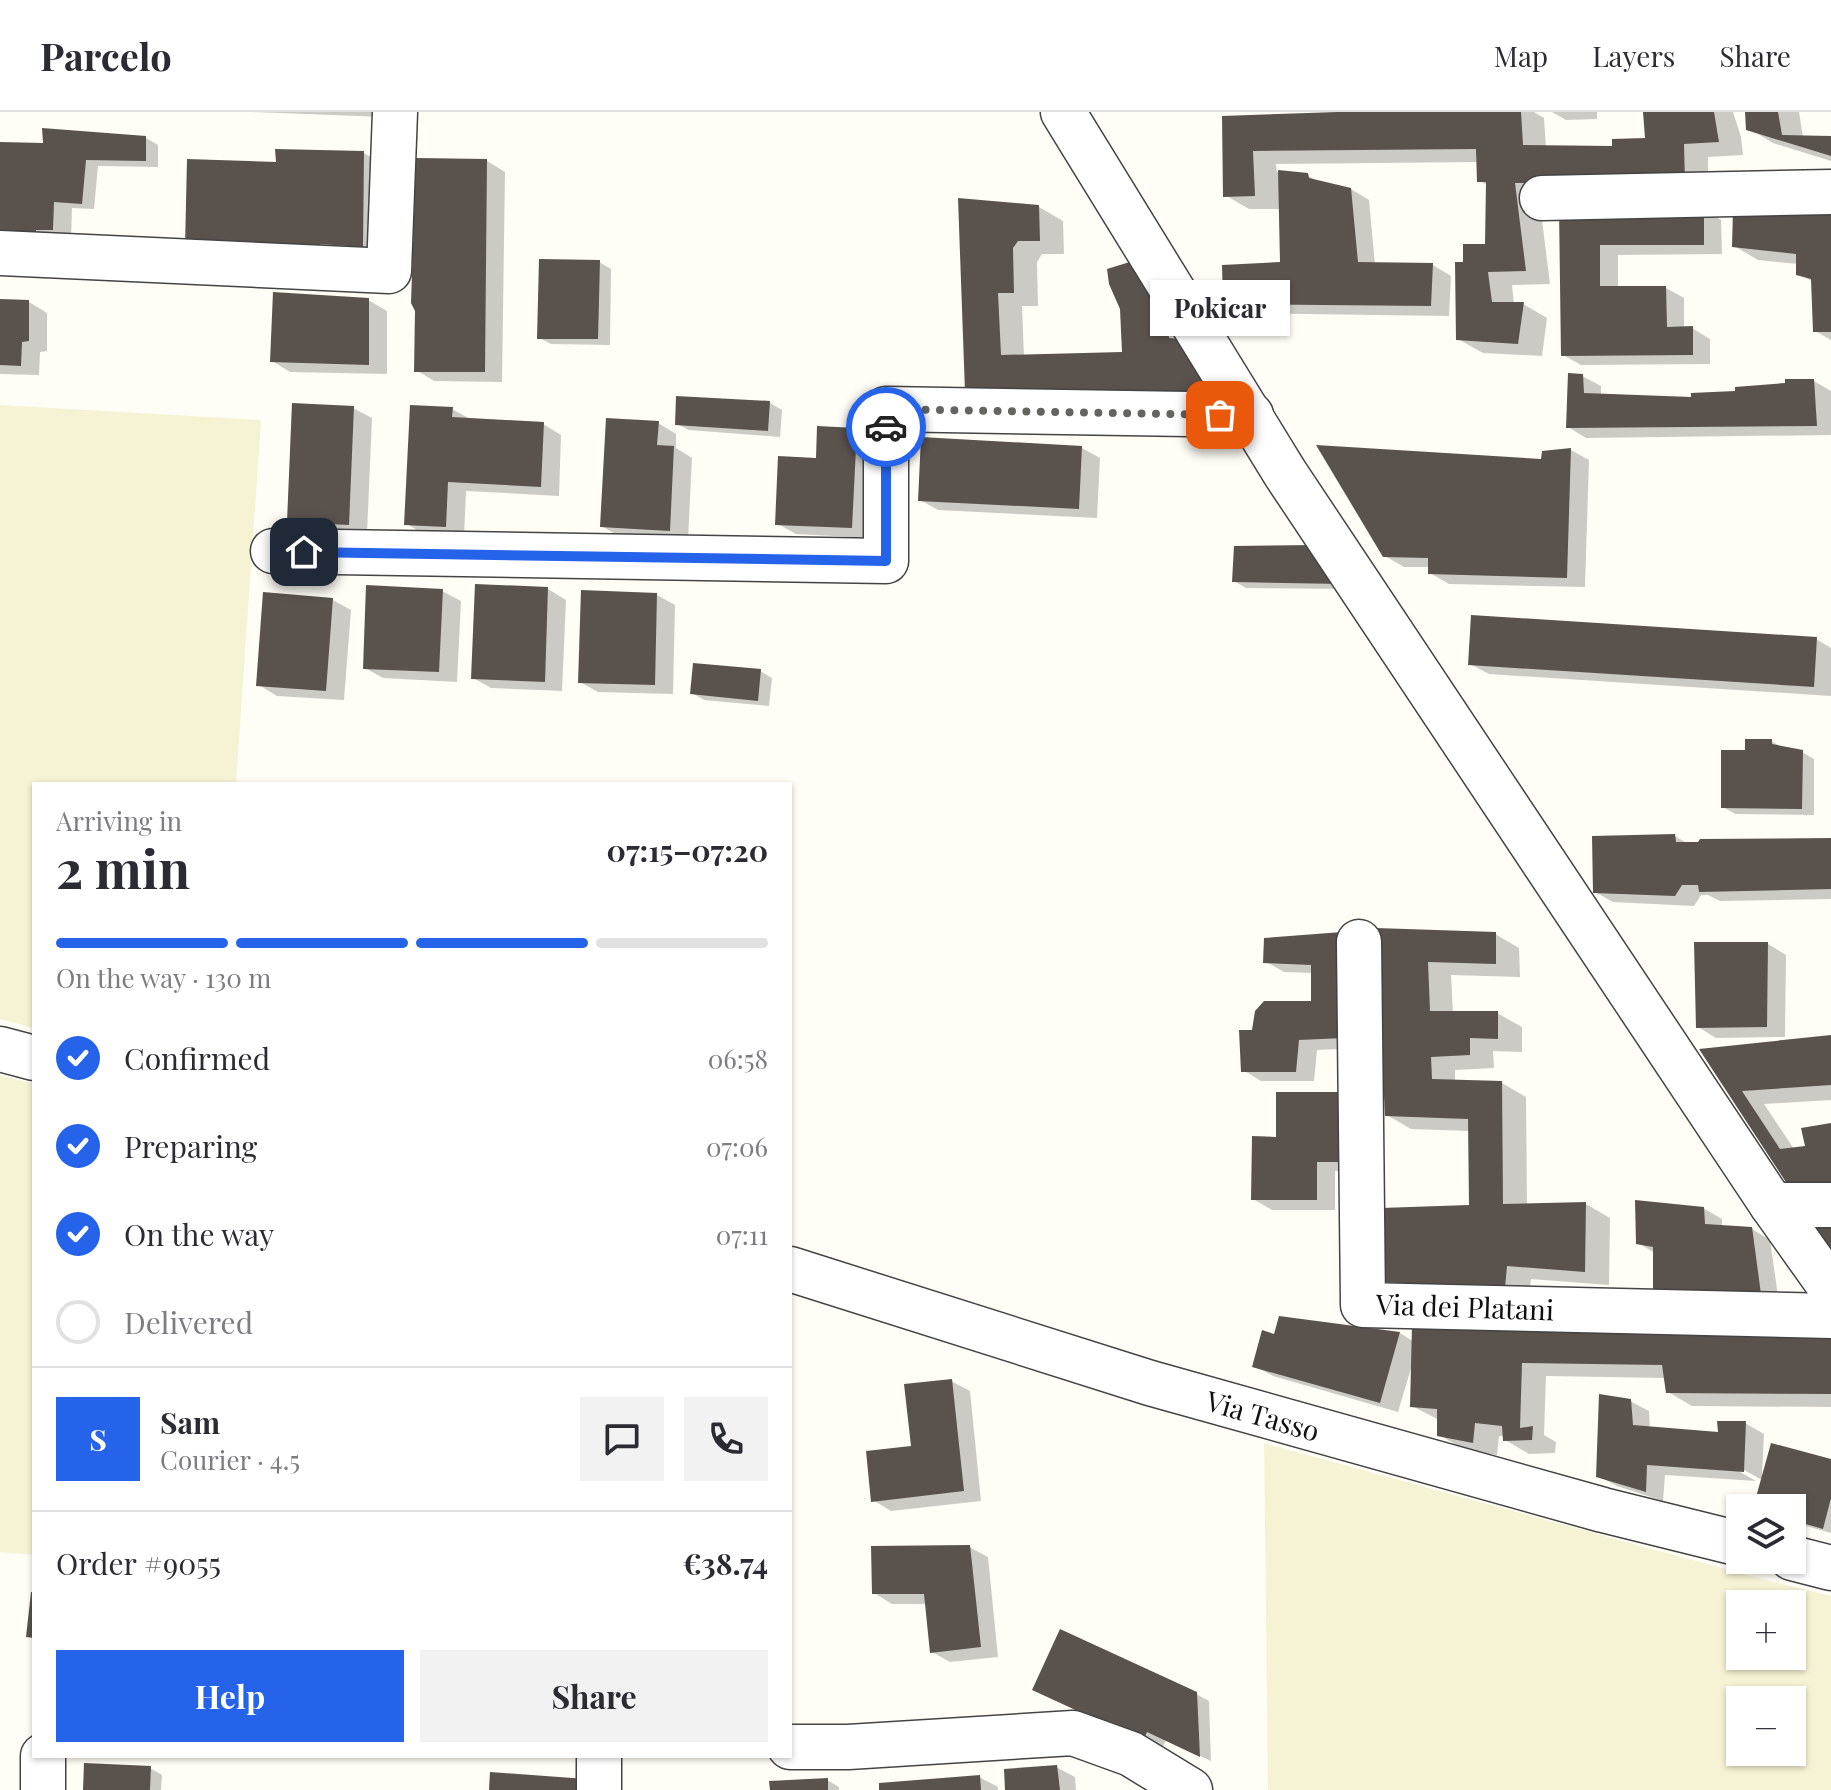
<!DOCTYPE html>
<meta charset="utf-8">
<style>
:root{--surface:#fff;--page:#f2f2f3;--text:#2b2b33;--muted:#7c7c81;--line:#e1e1e2;--accent:#2563eb}
body{margin:0;font-family:"Playfair Display",serif;background:var(--page);color:var(--text);height:100vh;display:flex;flex-direction:column;font-size:30px;white-space:nowrap}
*{box-sizing:border-box;margin:0}
p{font-size:26px;color:var(--muted)}
.icon{flex:none;width:44px;height:44px;fill:none;stroke:currentColor;stroke-width:2;stroke-linecap:round;stroke-linejoin:round}
.map{position:relative;flex:1;overflow:hidden}
.drawer{position:absolute;left:32px;top:670px;width:760px;height:976px;display:flex;flex-direction:column;background:var(--surface);border-radius:0px;box-shadow:0 2px 6px #0004}
.drawer>*{flex:none}
.tools{position:absolute;left:1726px;top:1382px;display:grid;gap:16px}
.tools a{display:grid;place-items:center;width:80px;height:80px;border-radius:0px;background:var(--surface);box-shadow:0 2px 6px #0004;font-size:40px}
.pin{position:absolute;display:grid;place-items:center;width:68px;height:68px;color:#fff;margin:-34px;border-radius:16px;box-shadow:0 4px 12px #0006}
.courier{position:absolute;display:grid;place-items:center;width:80px;height:80px;margin:-40px;border:6px solid #2563eb;border-radius:50%;background:#fff;color:#222;box-shadow:0 2px 10px #0007}
.bubble{position:absolute;height:56px;border-radius:0px;background:var(--surface);box-shadow:0 2px 6px #0004;font-size:26px;font-weight:700;line-height:56px;text-align:center}
.headline em{font-style:normal;font-weight:700}
.headline div{display:flex;flex-direction:column-reverse}
.headline{display:flex;align-items:center;justify-content:space-between;height:136px;padding:0 24px}
h1{font-size:52px;font-weight:700;line-height:60px}
.bar{display:grid;grid-template-columns:repeat(4,1fr);gap:12px 8px;align-content:center;height:96px;padding:0 24px}
.bar i{height:10px;border-radius:6px;background:var(--line)}
.bar .selected{background:var(--accent)}
.bar p{grid-column:span 4}
.line{display:flex;align-items:center;gap:20px;padding:0 24px;border-top:2px solid var(--line)}
.line div{flex:1}
.round{display:grid;place-items:center;flex:none;width:84px;height:84px;border-radius:0px;background:var(--page)}
ol{padding:0 24px;list-style:none}
li{display:flex;align-items:center;gap:24px;height:88px}
li p{margin-inline-start:auto}
li .icon{padding:8px;border-radius:50%;background:var(--accent);color:#fff;stroke-width:4}
li:last-child{color:var(--muted)}
li i{width:44px;height:44px;border:4px solid var(--line);border-radius:50%}
.cta{display:flex;gap:16px;margin-top:auto;padding:16px 24px}
.cta a{flex:1;height:92px;border-radius:0px;background:var(--accent);color:#fff;font-size:32px;font-weight:700;line-height:92px;text-align:center}
.cta a+a{background:var(--page);color:var(--text)}
header{display:flex;align-items:center;gap:48px;box-sizing:border-box;height:112px;padding:0 40px;background:var(--surface);border-bottom:2px solid var(--line)}
header strong{font-size:38px}
nav{display:flex;gap:44px;margin-inline-start:auto;font-size:28px}
.map>svg:first-child{display:block}
.farmland{fill:#f6f3d4;fill-rule:evenodd}
.shadow{fill:#0003}
.building{fill:#5a524d}
.lines{fill:none;stroke-linecap:round;stroke-linejoin:round}
.minor-casing{stroke:#444;stroke-width:47}
.minor{stroke:#fff;stroke-width:44}
.done{stroke:#646461;stroke-width:8;stroke-dasharray:0 14.4}
.route{stroke:#2563eb;stroke-width:10}
.labels{text-anchor:middle;dominant-baseline:central;stroke-width:8;stroke-linejoin:round;paint-order:stroke}
.street-label{font-size:28px;fill:#111;stroke:#fff}
</style>
<header>
<strong>Parcelo</strong>
<nav><a>Map</a><a>Layers</a><a>Share</a></nav>
</header>
<div class="map">
<svg width="1831" height="1678" viewBox="0 0 1831 1678">
<rect width="100%" height="100%" fill="#fffdf5"/>
<g class="farmland">
<path d="M 0,293 L 261,308 L 236,672 L 34,672 L 34,916 L 0,907 Z"/>
<path d="M 0,963 L 34,972 L 34,1443 L 0,1440 Z"/>
<path d="M 1264,1331 L 1762,1467 L 1831,1484 L 1831,1678 L 1268,1678 ZM 1740,1492 L 1792,1492 L 1792,1544 L 1740,1544 ZM 1740,1588 L 1792,1588 L 1792,1640 L 1740,1640 Z"/>
</g>
<g class="shadow">
<path d="M 251,0 L 384,0 L 384,5 Z"/>
<path d="M 1393,0 L 1534,0 L 1544,6 L 1546,36 L 1614,36 L 1647,28 L 1645,0 L 1733,0 L 1741,25 L 1743,43 L 1708,45 L 1708,85 L 1539,84 L 1550,172 L 1512,173 L 1514,192 L 1523,192 L 1547,206 L 1542,244 L 1483,241 L 1458,227 L 1464,152 L 1487,134 L 1488,74 L 1479,68 L 1478,50 L 1276,52 L 1277,60 L 1307,63 L 1320,71 L 1351,77 L 1369,88 L 1375,153 L 1433,153 L 1451,164 L 1449,204 L 1243,201 L 1225,191 L 1282,152 L 1281,97 L 1249,97 L 1225,83 L 1224,6 Z"/>
<path d="M 1552,0 L 1597,0 L 1597,7 L 1566,8 Z"/>
<path d="M 1747,0 L 1799,0 L 1803,25 L 1831,26 L 1831,49 L 1773,31 L 1748,16 Z"/>
<path d="M 146,26 L 158,33 L 158,55 L 98,54 L 94,97 L 72,96 L 71,128 L 0,132 L 0,32 L 45,34 Z"/>
<path d="M 364,41 L 382,52 L 381,144 L 205,144 L 278,52 Z"/>
<path d="M 487,49 L 505,60 L 502,270 L 434,269 L 416,258 Z"/>
<path d="M 960,88 L 1039,95 L 1063,109 L 1064,142 L 1042,142 L 1037,150 L 1038,194 L 1022,194 L 1024,245 L 1124,242 L 1122,196 L 1133,152 L 1230,299 L 992,293 Z"/>
<path d="M 1831,94 L 1831,228 L 1815,219 L 1814,170 L 1798,162 L 1798,152 L 1758,148 L 1734,134 Z"/>
<path d="M 1703,97 L 1721,108 L 1722,142 L 1618,143 L 1618,176 L 1666,176 L 1684,186 L 1684,217 L 1692,216 L 1710,227 L 1710,252 L 1581,253 L 1563,243 L 1561,98 Z"/>
<path d="M 599,150 L 611,157 L 610,233 L 551,232 L 539,226 Z"/>
<path d="M 368,188 L 387,199 L 387,262 L 290,260 L 272,249 Z"/>
<path d="M 0,189 L 29,190 L 47,201 L 47,239 L 40,240 L 39,263 L 0,262 Z"/>
<path d="M 1582,264 L 1601,274 L 1601,284 L 1692,287 L 1814,269 L 1831,279 L 1831,323 L 1586,326 L 1568,315 Z"/>
<path d="M 678,286 L 770,291 L 782,298 L 780,325 L 689,318 L 677,312 Z"/>
<path d="M 353,296 L 372,306 L 367,422 L 307,419 L 289,409 Z"/>
<path d="M 452,297 L 472,308 L 543,312 L 561,323 L 559,384 L 466,379 L 464,425 L 425,423 L 407,412 Z"/>
<path d="M 658,311 L 676,322 L 676,336 L 692,346 L 688,428 L 620,425 L 602,414 Z"/>
<path d="M 856,318 L 875,329 L 870,426 L 796,422 L 778,412 L 818,348 Z"/>
<path d="M 1082,336 L 1100,346 L 1097,406 L 938,398 L 920,388 Z"/>
<path d="M 1571,338 L 1589,348 L 1585,475 L 1449,472 L 1430,461 L 1430,455 L 1404,455 L 1385,444 L 1543,349 L 1544,340 Z"/>
<path d="M 1236,436 L 1351,477 L 1246,476 L 1234,469 Z"/>
<path d="M 548,477 L 566,488 L 562,579 L 491,576 L 473,566 Z"/>
<path d="M 442,479 L 461,489 L 457,570 L 383,566 L 365,556 Z"/>
<path d="M 657,483 L 675,493 L 673,582 L 598,580 L 580,570 Z"/>
<path d="M 333,488 L 351,498 L 344,588 L 277,584 L 259,573 Z"/>
<path d="M 1816,527 L 1831,536 L 1831,584 L 1489,562 L 1470,552 Z"/>
<path d="M 760,559 L 772,566 L 769,594 L 704,588 L 692,581 Z"/>
<path d="M 1771,629 L 1783,636 L 1802,640 L 1814,647 L 1814,703 L 1735,702 L 1723,695 L 1747,640 Z"/>
<path d="M 1675,724 L 1688,732 L 1831,728 L 1831,787 L 1720,789 L 1708,783 L 1701,783 L 1694,794 L 1613,790 L 1595,780 Z"/>
<path d="M 1378,818 L 1495,822 L 1519,836 L 1520,865 L 1451,863 L 1453,901 L 1497,901 L 1522,915 L 1522,940 L 1493,939 L 1494,956 L 1455,958 L 1455,970 L 1502,971 L 1526,985 L 1527,1093 L 1586,1092 L 1610,1106 L 1609,1173 L 1531,1167 L 1529,1189 L 1408,1183 L 1383,1169 L 1471,1095 L 1470,1019 L 1411,1017 L 1387,1003 Z"/>
<path d="M 1342,822 L 1362,936 L 1317,938 L 1314,969 L 1261,969 L 1243,958 L 1253,920 L 1313,891 L 1313,861 L 1284,860 L 1265,849 Z"/>
<path d="M 1768,832 L 1786,843 L 1785,925 L 1716,926 L 1698,915 Z"/>
<path d="M 1831,925 L 1831,988 L 1764,992 L 1794,1037 L 1807,1036 L 1831,1013 L 1821,1097 L 1703,939 Z"/>
<path d="M 1362,993 L 1362,1059 L 1335,1059 L 1335,1098 L 1272,1098 L 1253,1087 L 1278,1027 Z"/>
<path d="M 1703,1096 L 1722,1107 L 1722,1115 L 1752,1117 L 1770,1128 L 1779,1191 L 1655,1141 L 1638,1131 Z"/>
<path d="M 1400,1221 L 1414,1230 L 1831,1227 L 1831,1295 L 1692,1294 L 1668,1280 L 1666,1266 L 1546,1264 L 1544,1323 L 1556,1330 L 1555,1341 L 1529,1342 L 1505,1328 L 1504,1324 L 1499,1324 L 1497,1343 L 1464,1337 L 1439,1323 L 1439,1308 L 1412,1294 L 1412,1253 L 1398,1300 L 1273,1264 L 1255,1254 L 1276,1224 Z"/>
<path d="M 951,1269 L 970,1279 L 981,1389 L 891,1399 L 873,1388 L 913,1336 Z"/>
<path d="M 1630,1289 L 1649,1299 L 1650,1317 L 1720,1322 L 1745,1311 L 1764,1322 L 1762,1363 L 1831,1349 L 1831,1421 L 1792,1410 L 1792,1396 L 1762,1368 L 1737,1354 L 1735,1357 L 1756,1369 L 1665,1363 L 1663,1389 L 1617,1374 L 1598,1364 Z"/>
<path d="M 969,1435 L 988,1445 L 998,1545 L 950,1550 L 932,1540 L 926,1492 L 892,1492 L 874,1481 Z"/>
<path d="M 1196,1582 L 1209,1589 L 1211,1649 L 1166,1628 L 1162,1637 L 1052,1587 Z"/>
<path d="M 1056,1655 L 1075,1665 L 1076,1678 L 1007,1678 Z"/>
<path d="M 150,1656 L 162,1663 L 161,1678 L 85,1678 Z"/>
<path d="M 979,1665 L 998,1675 L 998,1678 L 881,1678 Z"/>
<path d="M 827,1668 L 839,1675 L 839,1678 L 772,1678 Z"/>
</g>
<g class="building">
<path d="M 1337,0 L 1521,0 L 1523,33 L 1612,34 L 1612,27 L 1645,26 L 1643,0 L 1714,0 L 1719,30 L 1684,32 L 1685,72 L 1515,71 L 1526,159 L 1488,160 L 1492,190 L 1524,190 L 1518,232 L 1456,228 L 1455,150 L 1463,150 L 1463,132 L 1485,132 L 1486,70 L 1477,70 L 1476,37 L 1253,39 L 1255,84 L 1223,85 L 1222,4 Z"/>
<path d="M 1745,0 L 1778,0 L 1782,23 L 1831,24 L 1831,44 L 1746,18 Z"/>
<path d="M 42,16 L 146,24 L 146,49 L 86,48 L 82,92 L 54,90 L 53,118 L 36,118 L 36,124 L 0,123 L 0,30 L 43,31 Z"/>
<path d="M 275,37 L 364,39 L 363,135 L 320,132 L 319,142 L 185,135 L 187,47 L 276,50 Z"/>
<path d="M 416,46 L 487,47 L 485,260 L 414,260 L 415,199 L 411,191 Z"/>
<path d="M 1278,58 L 1308,61 L 1309,66 L 1351,76 L 1358,150 L 1433,151 L 1431,194 L 1223,192 L 1222,153 L 1280,150 Z"/>
<path d="M 958,86 L 1039,93 L 1040,129 L 1018,129 L 1013,136 L 1014,181 L 998,181 L 1001,243 L 1122,240 L 1120,197 L 1109,172 L 1107,157 L 1133,149 L 1168,201 L 1169,226 L 1190,228 L 1208,263 L 1207,286 L 965,280 Z"/>
<path d="M 1831,92 L 1831,220 L 1813,220 L 1811,167 L 1796,163 L 1796,142 L 1732,135 L 1733,97 Z"/>
<path d="M 1704,95 L 1704,133 L 1600,133 L 1600,174 L 1666,174 L 1667,215 L 1693,214 L 1693,243 L 1561,244 L 1559,96 Z"/>
<path d="M 539,147 L 600,148 L 598,227 L 537,227 Z"/>
<path d="M 273,180 L 369,186 L 369,253 L 270,250 Z"/>
<path d="M 0,187 L 29,188 L 29,229 L 22,230 L 21,254 L 0,253 Z"/>
<path d="M 1568,261 L 1583,262 L 1584,281 L 1691,285 L 1691,281 L 1735,279 L 1735,275 L 1785,271 L 1785,267 L 1814,267 L 1817,314 L 1566,316 Z"/>
<path d="M 676,284 L 770,289 L 768,319 L 675,313 Z"/>
<path d="M 292,291 L 354,294 L 349,413 L 287,410 Z"/>
<path d="M 410,293 L 453,295 L 452,305 L 544,310 L 541,375 L 448,370 L 446,415 L 404,413 Z"/>
<path d="M 606,306 L 659,309 L 657,333 L 674,334 L 670,419 L 600,415 Z"/>
<path d="M 817,314 L 857,316 L 852,416 L 775,413 L 778,344 L 816,346 Z"/>
<path d="M 921,325 L 1082,334 L 1079,397 L 918,389 Z"/>
<path d="M 1316,333 L 1541,347 L 1542,339 L 1571,336 L 1567,466 L 1428,462 L 1428,446 L 1383,445 Z"/>
<path d="M 1315,433 L 1342,472 L 1232,470 L 1234,434 Z"/>
<path d="M 475,472 L 548,475 L 545,570 L 471,567 Z"/>
<path d="M 366,473 L 443,477 L 439,560 L 363,557 Z"/>
<path d="M 581,478 L 657,481 L 655,573 L 578,571 Z"/>
<path d="M 263,480 L 333,486 L 326,579 L 256,574 Z"/>
<path d="M 1471,503 L 1817,525 L 1814,575 L 1468,553 Z"/>
<path d="M 693,551 L 761,557 L 758,589 L 690,582 Z"/>
<path d="M 1745,627 L 1772,627 L 1772,632 L 1803,638 L 1802,697 L 1721,696 L 1721,638 L 1745,638 Z"/>
<path d="M 1675,722 L 1676,730 L 1698,730 L 1700,727 L 1831,726 L 1831,777 L 1699,780 L 1698,773 L 1682,773 L 1675,784 L 1593,781 L 1592,724 Z"/>
<path d="M 1376,816 L 1496,820 L 1496,852 L 1428,850 L 1430,899 L 1498,899 L 1498,927 L 1470,926 L 1470,943 L 1431,945 L 1432,967 L 1502,969 L 1503,1092 L 1586,1090 L 1585,1160 L 1507,1154 L 1505,1176 L 1381,1170 L 1381,1096 L 1469,1093 L 1468,1007 L 1385,1004 Z"/>
<path d="M 1342,820 L 1344,926 L 1299,928 L 1296,960 L 1241,960 L 1239,918 L 1252,918 L 1255,899 L 1264,889 L 1311,889 L 1311,853 L 1263,851 L 1264,826 Z"/>
<path d="M 1694,830 L 1768,830 L 1767,915 L 1696,916 Z"/>
<path d="M 1831,923 L 1831,973 L 1742,979 L 1780,1037 L 1805,1034 L 1801,1016 L 1831,1011 L 1831,1083 L 1795,1084 L 1699,937 Z"/>
<path d="M 1276,980 L 1344,980 L 1344,1050 L 1317,1050 L 1317,1088 L 1251,1088 L 1252,1024 L 1276,1025 Z"/>
<path d="M 1635,1088 L 1704,1095 L 1705,1112 L 1752,1115 L 1761,1182 L 1653,1186 L 1653,1135 L 1636,1132 Z"/>
<path d="M 1831,1102 L 1831,1142 L 1810,1111 Z"/>
<path d="M 1279,1204 L 1400,1220 L 1380,1291 L 1252,1255 L 1262,1218 L 1274,1222 Z"/>
<path d="M 1412,1213 L 1831,1225 L 1831,1282 L 1666,1281 L 1662,1253 L 1522,1251 L 1520,1316 L 1533,1314 L 1532,1328 L 1503,1329 L 1502,1314 L 1475,1311 L 1473,1331 L 1437,1324 L 1437,1297 L 1410,1295 Z"/>
<path d="M 952,1267 L 964,1379 L 871,1390 L 866,1339 L 911,1334 L 904,1272 Z"/>
<path d="M 1599,1282 L 1631,1287 L 1633,1313 L 1718,1320 L 1717,1309 L 1746,1309 L 1744,1360 L 1647,1353 L 1646,1380 L 1596,1365 Z"/>
<path d="M 1771,1331 L 1831,1347 L 1831,1386 L 1823,1417 L 1792,1408 L 1792,1396 L 1753,1396 Z"/>
<path d="M 970,1433 L 981,1535 L 930,1541 L 924,1482 L 872,1482 L 871,1434 Z"/>
<path d="M 31,1480 L 34,1480 L 34,1526 L 26,1525 Z"/>
<path d="M 1060,1517 L 1197,1580 L 1200,1645 L 1147,1620 L 1143,1629 L 1032,1578 Z"/>
<path d="M 84,1651 L 151,1654 L 150,1678 L 83,1678 Z"/>
<path d="M 1057,1653 L 1060,1678 L 1005,1678 L 1004,1657 Z"/>
<path d="M 490,1660 L 586,1667 L 585,1678 L 489,1678 Z"/>
<path d="M 980,1663 L 981,1678 L 879,1678 L 879,1671 Z"/>
<path d="M 828,1666 L 828,1678 L 770,1678 L 769,1669 Z"/>
</g>
<g class="lines">
<defs>
<g id="minor">
<path d="M 1063,0 L 1285,361 L 1772,1093 L 1831,1176"/>
<path d="M 1542,86 L 1831,80"/>
<path d="M 0,141 L 389,159 L 395,0"/>
<path d="M 273,439 L 886,449 L 886,297 L 1251,303"/>
<path d="M 1359,830 L 1363,1193 L 1831,1204"/>
<path d="M 0,937 L 34,946"/>
<path d="M 1772,1093 L 1831,1093"/>
<path d="M 790,1157 L 1150,1271 L 1603,1398 L 1740,1432"/>
<path d="M 1792,1446 L 1831,1456"/>
<path d="M 790,1635 L 848,1635 L 1073,1621 L 1131,1642 L 1190,1678"/>
<path d="M 599,1644 L 599,1678"/>
<path d="M 43,1678 L 43,1644"/>
</g>
</defs>
<use href="#minor" class="minor-casing"/>
<use href="#minor" class="minor"/>
</g>
<g class="lines">
<path class="done" d="M 886,315 L 886,297 L 1220,303"/>
<path class="route" d="M 304,440 L 886,449 L 886,315"/>
</g>
<g class="labels">
<g class="street-label">
<text transform="translate(1465 1194) rotate(2)">Via dei Platani</text>
<text transform="translate(1263 1303) rotate(16)">Via Tasso</text>
</g>
</g>
</svg>
<div class="tools">
<a><svg class="icon" aria-label="layers" viewBox="0 0 24 24"><path d="M12 4l9 5-9 5-9-5zM3 14l9 5 9-5"/></svg></a>
<a>+</a>
<a>−</a>
</div>
<div class="pin" style="left:1220px;top:303px;background:#ea580c"><svg class="icon" aria-label="bag" viewBox="0 0 24 24"><path d="M5 8h14l-1 12H6zM9 8a3 3 0 0 1 6 0"/></svg></div>
<div class="pin" style="left:304px;top:440px;background:#1f2937"><svg class="icon" aria-label="home" viewBox="0 0 24 24"><path d="M3 11l9-7 9 7M6 9v11h12V9"/></svg></div>
<div class="courier" style="left:886px;top:315px"><svg class="icon" aria-label="car" viewBox="0 0 24 24"><path d="M5 17H2v-5l4-1 3-4h7l3 4 3 1v5h-3M9 17h6M6 11h13"/><circle cx="7" cy="17" r="2"/><circle cx="17" cy="17" r="2"/></svg></div>
<div class="bubble" style="left:1150px;top:168px;width:140px">Pokicar</div>
<section class="drawer">
<div class="headline"><div><h1>2 min</h1><p>Arriving in</p></div><em>07:15–07:20</em></div>
<div class="bar"><i class="selected"></i><i class="selected"></i><i class="selected"></i><i></i><p>On the way · 130 m</p></div>
<ol>
<li><svg class="icon" aria-label="check" viewBox="0 0 24 24"><path d="M5 12l5 5 9-10"/></svg>Confirmed<p>06:58</p></li>
<li><svg class="icon" aria-label="check" viewBox="0 0 24 24"><path d="M5 12l5 5 9-10"/></svg>Preparing<p>07:06</p></li>
<li><svg class="icon" aria-label="check" viewBox="0 0 24 24"><path d="M5 12l5 5 9-10"/></svg>On the way<p>07:11</p></li>
<li><i></i>Delivered</li>
</ol>
<div class="line" style="height:144px"><b class="round" style="background:var(--accent);color:#fff">S</b><div><b>Sam</b><p>Courier · 4.5</p></div><a class="round"><svg class="icon" aria-label="chat" viewBox="0 0 24 24"><path d="M4 5h16v11H9l-5 4z"/></svg></a><a class="round"><svg class="icon" aria-label="phone" viewBox="0 0 24 24"><path d="M5 4h4l2 5-3 2q2 4 5 5l2-3 5 2v4C11 20 4 13 5 4z"/></svg></a></div>
<div class="line" style="height:104px"><div>Order #9055</div><b>€38.74</b></div>
<div class="cta"><a>Help</a><a>Share</a></div>
</section>
</div>
